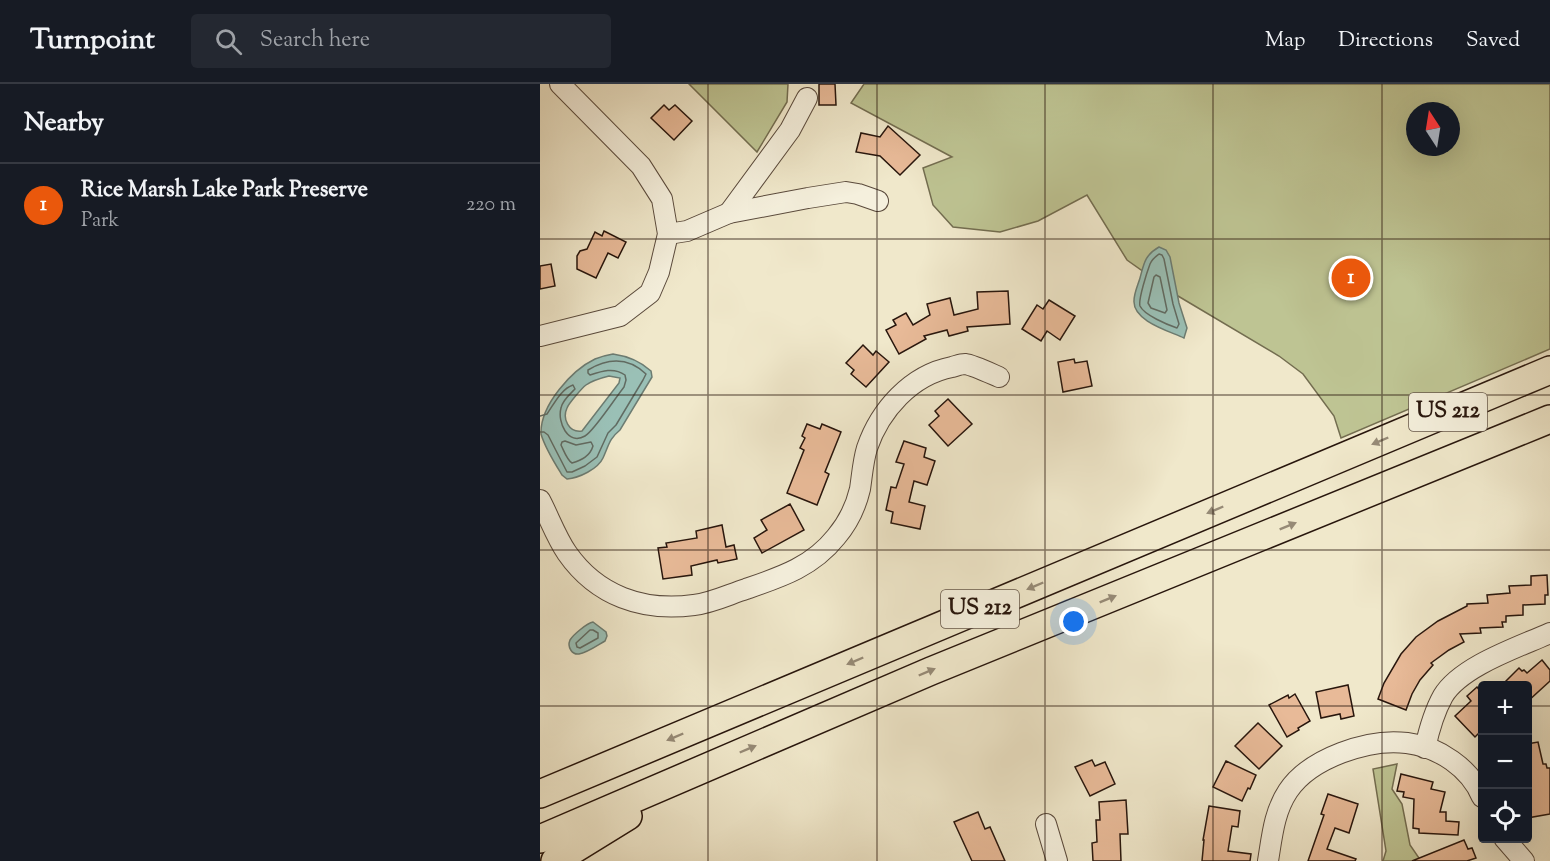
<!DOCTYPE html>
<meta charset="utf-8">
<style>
body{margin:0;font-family:"Sorts Mill Goudy",serif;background:#242831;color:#f1f3f6}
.controls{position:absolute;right:18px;bottom:18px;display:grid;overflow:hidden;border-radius:6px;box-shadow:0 6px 24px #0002}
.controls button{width:54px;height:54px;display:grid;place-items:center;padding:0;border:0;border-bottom:2px solid #363941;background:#171b24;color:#f1f3f6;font:30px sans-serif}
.compass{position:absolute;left:866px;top:18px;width:54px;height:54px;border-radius:50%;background:#171b24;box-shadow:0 6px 24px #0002;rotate:348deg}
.you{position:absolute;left:534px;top:538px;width:21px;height:21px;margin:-15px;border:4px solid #fff;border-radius:50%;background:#1a73e8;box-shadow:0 0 0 9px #1a73e833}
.badge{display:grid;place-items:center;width:39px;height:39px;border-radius:50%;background:#ea580c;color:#fff;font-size:20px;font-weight:700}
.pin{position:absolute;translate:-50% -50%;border:3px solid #fff;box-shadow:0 2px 6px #0006}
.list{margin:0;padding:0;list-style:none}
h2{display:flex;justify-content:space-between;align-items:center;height:78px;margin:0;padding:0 24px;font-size:26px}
h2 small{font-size:20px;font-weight:400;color:#9ea1a6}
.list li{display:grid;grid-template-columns:39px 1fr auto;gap:18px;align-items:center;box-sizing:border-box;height:84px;padding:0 24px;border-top:2px solid #363941}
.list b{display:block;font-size:22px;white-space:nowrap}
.list p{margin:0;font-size:20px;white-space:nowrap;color:#9ea1a6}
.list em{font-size:20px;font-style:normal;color:#9ea1a6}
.icon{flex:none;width:33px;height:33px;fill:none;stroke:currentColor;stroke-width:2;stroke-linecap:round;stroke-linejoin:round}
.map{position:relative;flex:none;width:1010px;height:777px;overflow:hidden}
header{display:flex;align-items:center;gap:36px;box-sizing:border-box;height:84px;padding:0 30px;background:#171b24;border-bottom:2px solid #363941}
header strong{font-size:28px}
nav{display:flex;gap:33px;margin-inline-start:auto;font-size:21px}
.search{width:420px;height:54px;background:#242831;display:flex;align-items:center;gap:15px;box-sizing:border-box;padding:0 21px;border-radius:6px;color:#9ea1a6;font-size:22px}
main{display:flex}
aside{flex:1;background:#171b24}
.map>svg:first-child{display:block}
.green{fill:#bec493;stroke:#736d50;stroke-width:1.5;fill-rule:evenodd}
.water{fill:#9ac0b6;stroke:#6c7c72;stroke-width:1.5;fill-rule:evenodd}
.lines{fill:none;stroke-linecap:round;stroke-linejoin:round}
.shore{stroke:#616b62;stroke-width:1.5}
.building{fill:#e8ba98;stroke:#28160d;stroke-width:1.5}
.minor-casing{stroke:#5a4a3c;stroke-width:22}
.highway-casing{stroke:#28160d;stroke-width:30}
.minor{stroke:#f5f0dd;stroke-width:20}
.highway{stroke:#f0e8cb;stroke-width:27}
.oneway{fill:#968a76}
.grid{fill:none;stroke:#28160d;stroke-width:1.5;stroke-opacity:0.55}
.labels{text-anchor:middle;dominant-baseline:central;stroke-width:6;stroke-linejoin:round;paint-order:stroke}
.shield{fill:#f5f0dd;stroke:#66574b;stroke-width:1.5}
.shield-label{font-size:22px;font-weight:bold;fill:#28160d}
</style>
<header>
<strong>Turnpoint</strong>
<div class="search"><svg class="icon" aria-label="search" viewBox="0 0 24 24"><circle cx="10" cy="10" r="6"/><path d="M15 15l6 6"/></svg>Search here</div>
<nav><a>Map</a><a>Directions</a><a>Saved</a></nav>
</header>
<main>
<aside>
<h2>Nearby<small></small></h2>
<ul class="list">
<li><span class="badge">1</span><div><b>Rice Marsh Lake Park Preserve</b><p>Park</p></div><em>220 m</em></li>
</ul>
</aside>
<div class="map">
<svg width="1010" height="777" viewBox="0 0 1010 777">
<rect width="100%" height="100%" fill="#f0e8cb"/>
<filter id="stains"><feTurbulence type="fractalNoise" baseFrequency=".00333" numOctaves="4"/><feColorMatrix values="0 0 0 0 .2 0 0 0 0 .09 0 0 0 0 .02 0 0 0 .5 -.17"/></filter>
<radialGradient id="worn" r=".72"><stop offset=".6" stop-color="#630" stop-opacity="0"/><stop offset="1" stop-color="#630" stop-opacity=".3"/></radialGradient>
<g class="green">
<path d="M149 0H248L247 18 217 68Z"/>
<path d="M324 0H1010V265L801 354 794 332 763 290 739 272 638 212 587 176 547 111 498 137 460 148 413 143 393 121 383 84 412 73 311 19ZM875 27H911V63H875Z"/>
<path d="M857 680 852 705 862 720 870 761 881 777H843L846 767 833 685Z"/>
</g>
<g class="water">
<path d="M619 163 626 166 630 173 639 219 647 244 644 254C629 247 593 237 594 217 594 209 598 201 600 194 604 179 605 171 619 163Z"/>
<path d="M73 270C87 272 100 277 111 287L112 293 80 346C69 355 69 361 63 374 58 385 39 394 27 395L22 391C14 378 5 364 1 350 0 321 32 286 55 275 60 273 67 271 73 270ZM69 292 80 294 79 299 42 347C29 349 22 335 27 324 29 319 42 304 46 301 53 296 61 294 69 292Z"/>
<path d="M53 538 66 548 67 552 65 557C58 561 47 569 39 570 32 571 27 563 30 556 33 551 47 539 53 538Z"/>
</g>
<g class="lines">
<g class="shore">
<path d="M619 170 622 171 624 175 633 220 639 240 637 244C628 241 604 231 600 222 598 216 607 188 610 180 612 175 615 173 619 170Z"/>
<path d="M616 191 620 193 627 226 625 229 611 224 608 219 614 193Z"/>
<path d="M0 332 7 330C14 320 21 305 33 301L35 305C30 310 22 317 21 324 17 338 28 362 45 352 54 347 76 313 84 303L86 296 85 291C74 283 62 287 50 291L48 289V286C68 274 88 273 106 290L103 296 76 341 68 349 57 373 45 382 32 388H27L8 351 4 348H0"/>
<path d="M22 358 25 357 36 361 51 358 53 362C50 372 42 376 32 379 27 376 24 367 21 361Z"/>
<path d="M50 546H53L58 549V554L40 564 37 563 36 559Z"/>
</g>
</g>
<g class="building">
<path d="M279 0H295L296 21H279Z"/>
<path d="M124 21 129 26 135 21 152 37 134 56 111 34Z"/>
<path d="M348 42 380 71 360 91 340 72 316 68 321 49 340 53Z"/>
<path d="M64 147 86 158 78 174 68 169 56 194 37 185V172L40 167 47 165 55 148 62 152Z"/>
<path d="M11 180 15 202 0 205V182Z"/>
<path d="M468 207 470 240 427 243 428 247 409 252 407 246 384 252 386 255 359 270 346 246 356 241 353 236 366 229 373 241 390 231 387 220 410 214 414 231 438 225 437 208Z"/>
<path d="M509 216 535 232 520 256 507 247 501 257 482 245 497 221 503 225Z"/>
<path d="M323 261 333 271 336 267 349 278 326 303 311 290 314 286 306 279Z"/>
<path d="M534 275 535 279 547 277 552 302 523 308 518 278Z"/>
<path d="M408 315 432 340 408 362 389 341 399 332 395 327Z"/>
<path d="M267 340 280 345 282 340 301 348 285 388 289 390 277 421 247 409 264 366 260 364 265 354 262 352Z"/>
<path d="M364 357 386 364 384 373 395 377 387 401 374 397 369 418 385 422 380 445 351 439 353 428 346 426 351 403 356 404 364 380 356 378Z"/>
<path d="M250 420 264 446 222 469 214 454 227 446 221 436Z"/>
<path d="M182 441 186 463 194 461 197 475 178 479 177 476 151 482 152 491 123 495 118 464 127 463 126 459 157 454 156 447Z"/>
<path d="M1007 491 1008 511H1005V520L983 521V531L966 532V538H962L963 543 940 544 941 549 920 550 924 558 909 566 891 579 893 581 880 596 872 610 866 626 838 615 844 599 861 570 876 553 898 537 927 522V520L948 519 947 511 970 509 969 502 991 501V492Z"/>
<path d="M1002 576 1010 586V597L987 618V602H961L979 584 982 587 984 586 987 589Z"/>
<path d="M808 601 814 632 801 635 800 630 781 634 776 608Z"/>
<path d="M937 603 941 608 942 606V646L935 653 915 632 931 617 927 612Z"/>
<path d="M755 610 770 637 758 644 759 646 747 653 729 621 748 611 749 614Z"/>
<path d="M718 639 742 662 719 685 695 662Z"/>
<path d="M998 658 1003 680H1006L1007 684H1010V730L987 734V660Z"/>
<path d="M552 676 555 682 565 678 575 700 550 712 535 683Z"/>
<path d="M686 677 716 691 710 705 708 704 702 717 673 703Z"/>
<path d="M861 690 893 698 891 705 905 708 900 728H906V737L919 738 918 751 879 749V745L873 744 874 715 863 713 864 708 857 707Z"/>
<path d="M788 710 818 720 809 749 795 744 787 765 816 775 815 777H768L784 731 781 730Z"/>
<path d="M586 716 588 750H580L581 777H553L552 759 557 758 556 736H560L559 718Z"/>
<path d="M669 722 700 727 698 743 692 742 688 767 711 770 710 777H662L664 756H663Z"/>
<path d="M438 728 445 745 450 743 465 777H432L414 738Z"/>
<path d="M924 756 928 765 932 764 936 774 927 777H872Z"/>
</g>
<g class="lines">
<g class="minor-casing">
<g id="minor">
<path d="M189 129 250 46 267 14"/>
<path d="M128 150 147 147 189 129 268 114 306 108 318 110 338 117"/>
<path d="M0 252 80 232 110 209 119 188 128 150 122 115 101 82 20 0"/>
<path d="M0 416C9 433 16 453 27 469 57 512 103 528 154 521 172 519 190 510 206 505 241 493 272 483 296 453 307 440 316 422 320 405 322 392 323 377 327 364 340 326 371 291 412 283 416 282 421 280 425 280 433 281 452 290 459 293"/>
<path d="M885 664C889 646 894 628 903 612 921 582 979 563 1010 549"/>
<path d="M506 740 517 777"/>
<path d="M964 754 984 777"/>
<path d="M728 777C732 753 734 728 748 707 770 674 829 654 867 659 899 663 930 684 942 713"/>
</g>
</g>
<g class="highway-casing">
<g id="highway">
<path d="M0 710 1010 286"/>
<path d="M0 755 391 587 1010 335"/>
<path d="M15 777 88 732"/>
</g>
</g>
<use href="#minor" class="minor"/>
<use href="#highway" class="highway"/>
</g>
<defs><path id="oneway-solid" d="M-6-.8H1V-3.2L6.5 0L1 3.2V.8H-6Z" transform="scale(1.5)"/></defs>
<g class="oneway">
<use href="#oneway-solid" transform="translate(840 357) rotate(157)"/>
<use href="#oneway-solid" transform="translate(675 426) rotate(157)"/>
<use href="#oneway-solid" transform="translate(748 442) rotate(-22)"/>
<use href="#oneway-solid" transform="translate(495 502) rotate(157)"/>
<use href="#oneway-solid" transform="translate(568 515) rotate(-22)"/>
<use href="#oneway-solid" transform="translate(315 577) rotate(157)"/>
<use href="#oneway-solid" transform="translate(387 588) rotate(-23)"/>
<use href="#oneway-solid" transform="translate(135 653) rotate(157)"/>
<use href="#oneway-solid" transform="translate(208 665) rotate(-23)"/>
</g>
<path class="grid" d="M168 0V777M337 0V777M505 0V777M673 0V777M842 0V777M0 155H1010M0 311H1010M0 466H1010M0 622H942M987 622H1010"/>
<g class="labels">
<g class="shield">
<rect x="869" y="309" width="78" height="38" rx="4.5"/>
<rect x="401" y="506" width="78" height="38" rx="4.5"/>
</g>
<g class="shield-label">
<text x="908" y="328">US 212</text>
<text x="440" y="525">US 212</text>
</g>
</g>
<rect width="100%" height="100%" filter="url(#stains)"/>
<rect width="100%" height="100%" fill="url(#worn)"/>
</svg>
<div class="controls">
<button>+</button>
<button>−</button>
<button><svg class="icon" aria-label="locate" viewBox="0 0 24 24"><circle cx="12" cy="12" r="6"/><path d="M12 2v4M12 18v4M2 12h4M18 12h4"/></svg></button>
</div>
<svg class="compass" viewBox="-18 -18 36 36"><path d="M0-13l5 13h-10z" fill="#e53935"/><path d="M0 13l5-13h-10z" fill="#9ea1a6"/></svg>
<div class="you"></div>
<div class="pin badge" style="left:811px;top:194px">1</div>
</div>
</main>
